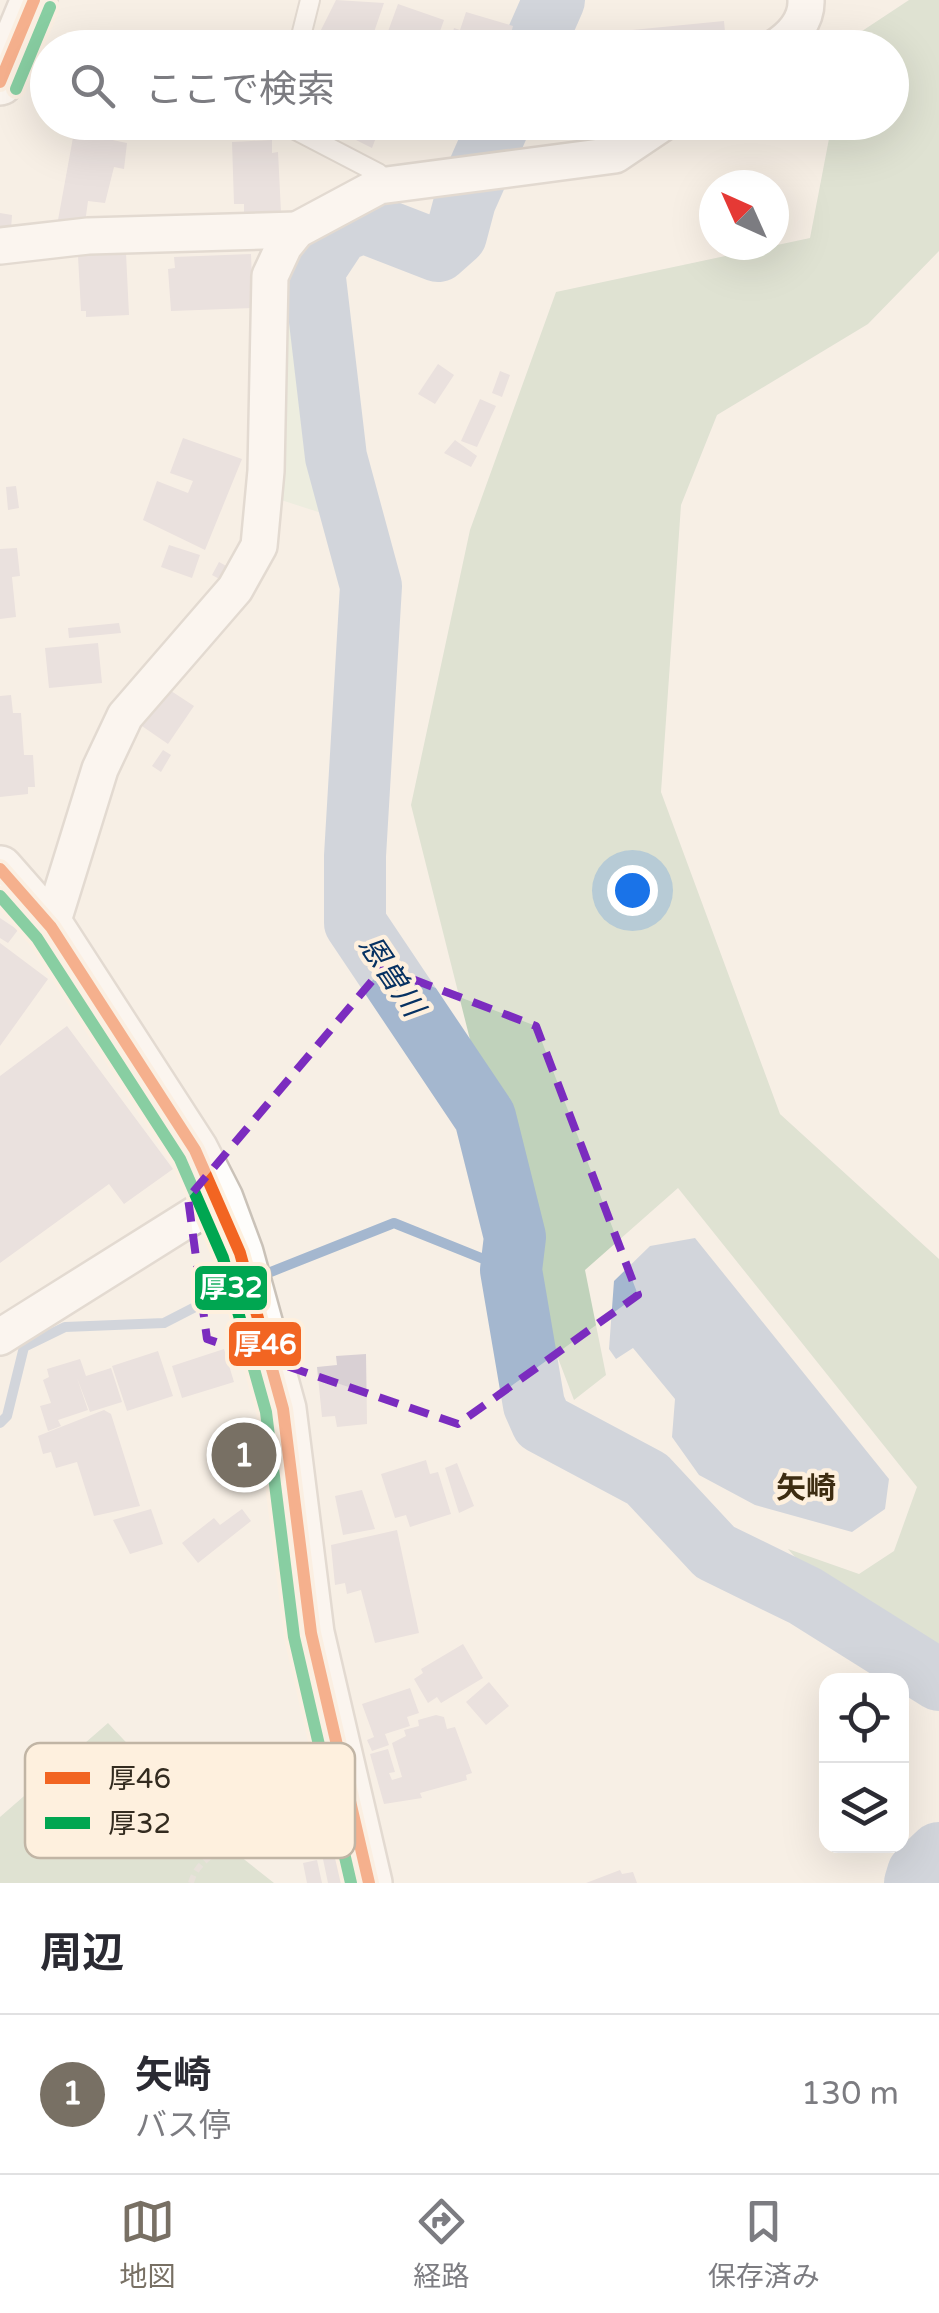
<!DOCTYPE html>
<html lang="ja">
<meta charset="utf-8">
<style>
body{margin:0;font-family:"Varela Round","Noto Sans JP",sans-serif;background:#f7f7f7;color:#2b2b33}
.controls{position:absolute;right:30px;bottom:30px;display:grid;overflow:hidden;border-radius:20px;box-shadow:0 10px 40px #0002}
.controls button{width:90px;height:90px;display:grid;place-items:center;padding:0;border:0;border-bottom:2px solid #e1e1e2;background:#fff;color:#2b2b33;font:50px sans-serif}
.compass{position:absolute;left:699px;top:170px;width:90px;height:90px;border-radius:50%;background:#fff;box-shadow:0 10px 40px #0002;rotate:315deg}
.you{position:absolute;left:632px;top:890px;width:35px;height:35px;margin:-25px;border:8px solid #fff;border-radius:50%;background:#1a73e8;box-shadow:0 0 0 15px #1a73e833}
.badge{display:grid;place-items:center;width:65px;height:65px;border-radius:50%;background:#787064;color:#fff;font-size:32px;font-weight:700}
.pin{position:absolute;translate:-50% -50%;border:5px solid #fff;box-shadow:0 2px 10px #0006}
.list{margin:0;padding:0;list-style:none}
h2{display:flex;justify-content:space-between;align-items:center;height:130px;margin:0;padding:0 40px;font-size:42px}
h2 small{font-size:32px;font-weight:400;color:#7c7c81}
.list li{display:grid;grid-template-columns:65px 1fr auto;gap:30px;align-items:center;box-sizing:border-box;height:160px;padding:0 40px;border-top:2px solid #e1e1e2}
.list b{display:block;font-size:38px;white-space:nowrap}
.list p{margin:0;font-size:32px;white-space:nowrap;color:#7c7c81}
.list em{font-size:32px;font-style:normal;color:#7c7c81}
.icon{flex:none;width:55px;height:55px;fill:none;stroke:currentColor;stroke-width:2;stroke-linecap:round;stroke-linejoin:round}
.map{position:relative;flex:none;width:939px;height:1883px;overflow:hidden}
.search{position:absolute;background:#fff;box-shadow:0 10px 40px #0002;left:30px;right:30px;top:30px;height:110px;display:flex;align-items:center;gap:25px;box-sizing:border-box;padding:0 35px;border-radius:55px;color:#7c7c81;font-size:38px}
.sheet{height:290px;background:#fff}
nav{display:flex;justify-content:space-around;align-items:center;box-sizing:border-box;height:140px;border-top:2px solid #e1e1e2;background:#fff;font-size:28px;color:#7c7c81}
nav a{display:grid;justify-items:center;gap:5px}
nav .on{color:#787064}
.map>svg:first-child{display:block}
.green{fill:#dfebd8}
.forest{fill:#c0d2bb}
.water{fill:#a4b7cf}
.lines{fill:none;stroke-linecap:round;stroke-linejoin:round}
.stream{stroke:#a4b7cf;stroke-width:10}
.river{stroke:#a4b7cf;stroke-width:62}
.building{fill:#d9d0d4}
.service-casing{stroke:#cac2b8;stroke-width:22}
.minor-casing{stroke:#cac2b8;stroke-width:40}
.tertiary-casing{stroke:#cac2b8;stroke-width:50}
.path{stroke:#d4d1cd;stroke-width:6;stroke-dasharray:8 5;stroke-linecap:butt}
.service{stroke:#fefdfb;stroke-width:18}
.minor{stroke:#fefdfb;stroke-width:35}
.tertiary{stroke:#fefdfb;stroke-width:45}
.bus-1-casing{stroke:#fef0de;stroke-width:20}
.bus-2-casing{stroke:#fef0de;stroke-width:20}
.bus-1{stroke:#f26522;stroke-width:12}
.bus-2{stroke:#00a651;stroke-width:12}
.marked{fill:none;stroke:#7b2cbf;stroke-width:8;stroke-dasharray:20 12;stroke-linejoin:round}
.labels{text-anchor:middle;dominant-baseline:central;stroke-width:9;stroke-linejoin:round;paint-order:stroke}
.water-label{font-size:30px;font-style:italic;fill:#073262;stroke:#fef0de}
.neighbourhood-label{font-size:30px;font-weight:bold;fill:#3d2c11;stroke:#fef0de}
.key{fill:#fef0de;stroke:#c1b5a5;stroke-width:2.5}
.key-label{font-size:28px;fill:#332b1f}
.line-badge{stroke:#fef0de;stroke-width:4}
.badge-label{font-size:28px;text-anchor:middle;font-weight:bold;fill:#fff}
</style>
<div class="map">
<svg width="939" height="1883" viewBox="0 0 939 1883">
<rect width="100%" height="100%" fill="#f7efe5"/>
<path class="green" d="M308 236 304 274 321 431 315 442 340 519 278 499 276 281Z"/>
<g class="forest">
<path d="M909 0H939V251L868 324 717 415 681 505 661 792 780 1114 939 1259V1690L911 1655 829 1596 788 1549 859 1574 894 1551 917 1487 678 1188 585 1270 606 1375 574 1400 535 1298 411 805 470 530 556 292 810 238 832 123 892 122V48L846 47 847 41Z"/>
<path d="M108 1723 211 1833 274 1883H0V1817Z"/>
</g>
<path class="water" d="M695 1238 889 1479 885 1509 852 1532 755 1505 699 1475 672 1437 675 1399 633 1348 616 1359 609 1349 614 1281 650 1246Z"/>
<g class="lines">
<g class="stream">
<path d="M258 1277 394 1223 511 1270"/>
<path d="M0 1423 7 1416 24 1347 65 1327 164 1323 238 1285"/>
</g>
<g class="river">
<path d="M533 48 554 0"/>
<path d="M500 122 465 201 456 235 438 251 363 222 339 232 314 270 336 457 371 586 355 856V923L485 1117 515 1237 511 1270 534 1405 542 1423 647 1479 715 1552 805 1596 939 1680"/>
<path d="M915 1883 918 1873 939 1853"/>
</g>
</g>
<g class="building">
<path d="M336 0 384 3 373 35 382 37 375 48H321L325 36 319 34Z"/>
<path d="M398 4 444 20 434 48H416L386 37Z"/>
<path d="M466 12 513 26 507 48H449L454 28 460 30Z"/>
<path d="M724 21 726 43 634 48 632 30Z"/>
<path d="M320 122H382L372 148Z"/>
<path d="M462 122H481L475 138 458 132Z"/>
<path d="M74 132 127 143 124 169 114 167 105 203 88 201 85 223 58 220Z"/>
<path d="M272 140V153L278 152 281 212 244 214V204H234L232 142Z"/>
<path d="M0 213 12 215 11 230 0 229Z"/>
<path d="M126 253 129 315 86 317V311H81L78 256Z"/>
<path d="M251 254 253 308 171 311 168 269 175 268 174 257Z"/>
<path d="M438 364 454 375 435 404 418 394Z"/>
<path d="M500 371 510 375 502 397 492 393Z"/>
<path d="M480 399 496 406 477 447 461 441Z"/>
<path d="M183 438 242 459 205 550 143 520 157 481 188 493 193 481 170 473Z"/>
<path d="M455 440 477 456 471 467 444 453Z"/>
<path d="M16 486 19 508 8 510 6 487Z"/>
<path d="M169 545 200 555 192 578 161 567Z"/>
<path d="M17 548 20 576 12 577 16 617 0 619V549Z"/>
<path d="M219 562 230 568 223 581 212 575Z"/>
<path d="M119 623 121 633 69 638 68 628Z"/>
<path d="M98 643 102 683 49 688 45 648Z"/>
<path d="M165 687 194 706 168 744 139 724Z"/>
<path d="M11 695 13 713H21L24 755H33L35 787H28V794L0 797V696Z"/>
<path d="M163 750 171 755 161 772 152 766Z"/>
<path d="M0 918 18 930 8 943 0 938Z"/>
<path d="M0 943 48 979 0 1046Z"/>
<path d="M67 1026 173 1169 124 1204 109 1184 0 1263V1076Z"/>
<path d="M224 1349 234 1382 182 1398 172 1366Z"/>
<path d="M158 1351 173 1396 127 1411 112 1366Z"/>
<path d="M366 1354 367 1424 337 1427 335 1416 322 1417 317 1367 337 1365 336 1356Z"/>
<path d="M80 1359 86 1376 111 1368 122 1402 90 1412 77 1378 88 1410 58 1420 61 1426 48 1431 40 1406 51 1403 43 1380 49 1377 47 1369Z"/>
<path d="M104 1410 111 1414 140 1506 94 1516 77 1462 56 1468 51 1452 43 1454 38 1436Z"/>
<path d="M426 1460 430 1474 438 1472 451 1514 410 1527 406 1515 395 1518 381 1474Z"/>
<path d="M457 1463 474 1506 459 1513 445 1468Z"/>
<path d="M362 1490 375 1529 343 1535 335 1496Z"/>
<path d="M151 1509 163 1544 130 1554 113 1520Z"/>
<path d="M242 1509 251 1521 198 1563 182 1543 214 1518 220 1525Z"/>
<path d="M397 1530 419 1633 375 1643 361 1590 347 1594 345 1583 335 1585 331 1545Z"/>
<path d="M463 1644 483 1678 441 1703 437 1697 428 1703 414 1679 423 1673 421 1669Z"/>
<path d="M489 1682 509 1706 486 1725 466 1702Z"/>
<path d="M410 1688 419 1713 407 1717 410 1726 385 1734 389 1745 372 1751 367 1740 374 1737 362 1704Z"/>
<path d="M436 1715 444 1717 447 1729 455 1727 472 1773 466 1775 467 1780 420 1793 422 1798 384 1804 370 1754 388 1749 395 1772 389 1773 392 1780 402 1777 392 1743 406 1736 404 1730 419 1726 418 1720Z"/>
<path d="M337 1856 343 1883H328L323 1859Z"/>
<path d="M317 1860 322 1883H307L303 1863Z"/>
<path d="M620 1870 622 1874 633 1872 637 1883H586Z"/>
</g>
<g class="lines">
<g class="service-casing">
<g id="service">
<path d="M298 48 310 0"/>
<path d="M280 122 378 173 389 183"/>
</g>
</g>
<g class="minor-casing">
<g id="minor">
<path d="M775 48C792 37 807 21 806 0"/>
<path d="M0 246 88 236 297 230"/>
<path d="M51 927 100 769 125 716 235 589 259 546 266 471 270 276 284 246 297 230 379 186 615 155 664 122"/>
<path d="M0 1337 220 1199"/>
</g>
</g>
<g class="tertiary-casing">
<g id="tertiary">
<path d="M0 82 34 0"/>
<path d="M0 869 51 927 195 1150 220 1199 240 1253 283 1409 311 1633 369 1883"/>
</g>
</g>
<path class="path" d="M191 1883C197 1856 240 1836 267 1832 285 1829 304 1844 322 1837"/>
<use href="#service" class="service"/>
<use href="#minor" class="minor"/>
<use href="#tertiary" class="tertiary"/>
<g class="bus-1-casing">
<g id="bus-1">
<path d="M0 82 34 0"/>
<path d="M0 869 51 927 195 1150 240 1253 283 1409 311 1633 369 1883"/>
</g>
</g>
<g class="bus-2-casing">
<g id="bus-2">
<path d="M16 89 50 7"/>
<path d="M0 896 37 938 180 1159 223 1258 266 1412 294 1637 351 1883"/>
</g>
</g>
<use href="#bus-1" class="bus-1"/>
<use href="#bus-2" class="bus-2"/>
</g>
<path d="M0 0H939V1883H0ZM383 968 536 1026 638 1295 458 1424 207 1339 188 1198Z" fill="#f7efe5" fill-opacity=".55" fill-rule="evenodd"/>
<path class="marked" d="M383 968 536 1026 638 1295 458 1424 207 1339 188 1198Z"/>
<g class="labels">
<g class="water-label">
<text transform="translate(391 976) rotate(56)">恩曽川</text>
</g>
<g class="neighbourhood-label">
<text x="806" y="1488">矢崎</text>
</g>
</g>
<rect x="25" y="1743" width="330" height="115" rx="15" class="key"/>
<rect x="45" y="1772" width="45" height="12" fill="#f26522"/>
<rect x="45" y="1817" width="45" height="12" fill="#00a651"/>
<g class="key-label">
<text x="108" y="1788">厚46</text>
<text x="108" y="1833">厚32</text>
</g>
<g class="line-badge">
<rect x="193" y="1264" width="76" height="48" rx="10" fill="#00a651"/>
<rect x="227" y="1320" width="76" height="48" rx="10" fill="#f26522"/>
</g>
<g class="badge-label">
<text x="231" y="1297">厚32</text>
<text x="265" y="1354">厚46</text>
</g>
</svg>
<div class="controls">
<button><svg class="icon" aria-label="locate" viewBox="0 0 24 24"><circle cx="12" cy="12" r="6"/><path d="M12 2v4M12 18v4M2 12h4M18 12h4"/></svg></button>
<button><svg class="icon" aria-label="layers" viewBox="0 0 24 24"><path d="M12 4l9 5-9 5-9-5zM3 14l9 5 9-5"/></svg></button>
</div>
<svg class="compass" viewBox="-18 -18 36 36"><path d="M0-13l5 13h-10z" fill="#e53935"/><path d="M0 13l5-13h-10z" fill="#7c7c81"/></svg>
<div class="you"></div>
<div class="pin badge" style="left:244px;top:1455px">1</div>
<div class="search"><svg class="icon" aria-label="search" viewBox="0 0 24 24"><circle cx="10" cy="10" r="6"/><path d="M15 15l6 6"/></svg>ここで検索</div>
</div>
<section class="sheet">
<h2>周辺<small></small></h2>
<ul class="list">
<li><span class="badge">1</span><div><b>矢崎</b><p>バス停</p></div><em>130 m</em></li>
</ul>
</section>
<nav>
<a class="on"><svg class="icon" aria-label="map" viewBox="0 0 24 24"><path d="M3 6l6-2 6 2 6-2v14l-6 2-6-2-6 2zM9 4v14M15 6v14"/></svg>地図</a>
<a><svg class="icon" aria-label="directions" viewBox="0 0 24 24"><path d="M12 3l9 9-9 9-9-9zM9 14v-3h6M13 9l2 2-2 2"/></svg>経路</a>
<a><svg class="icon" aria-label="saved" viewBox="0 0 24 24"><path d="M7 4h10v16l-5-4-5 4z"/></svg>保存済み</a>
</nav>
